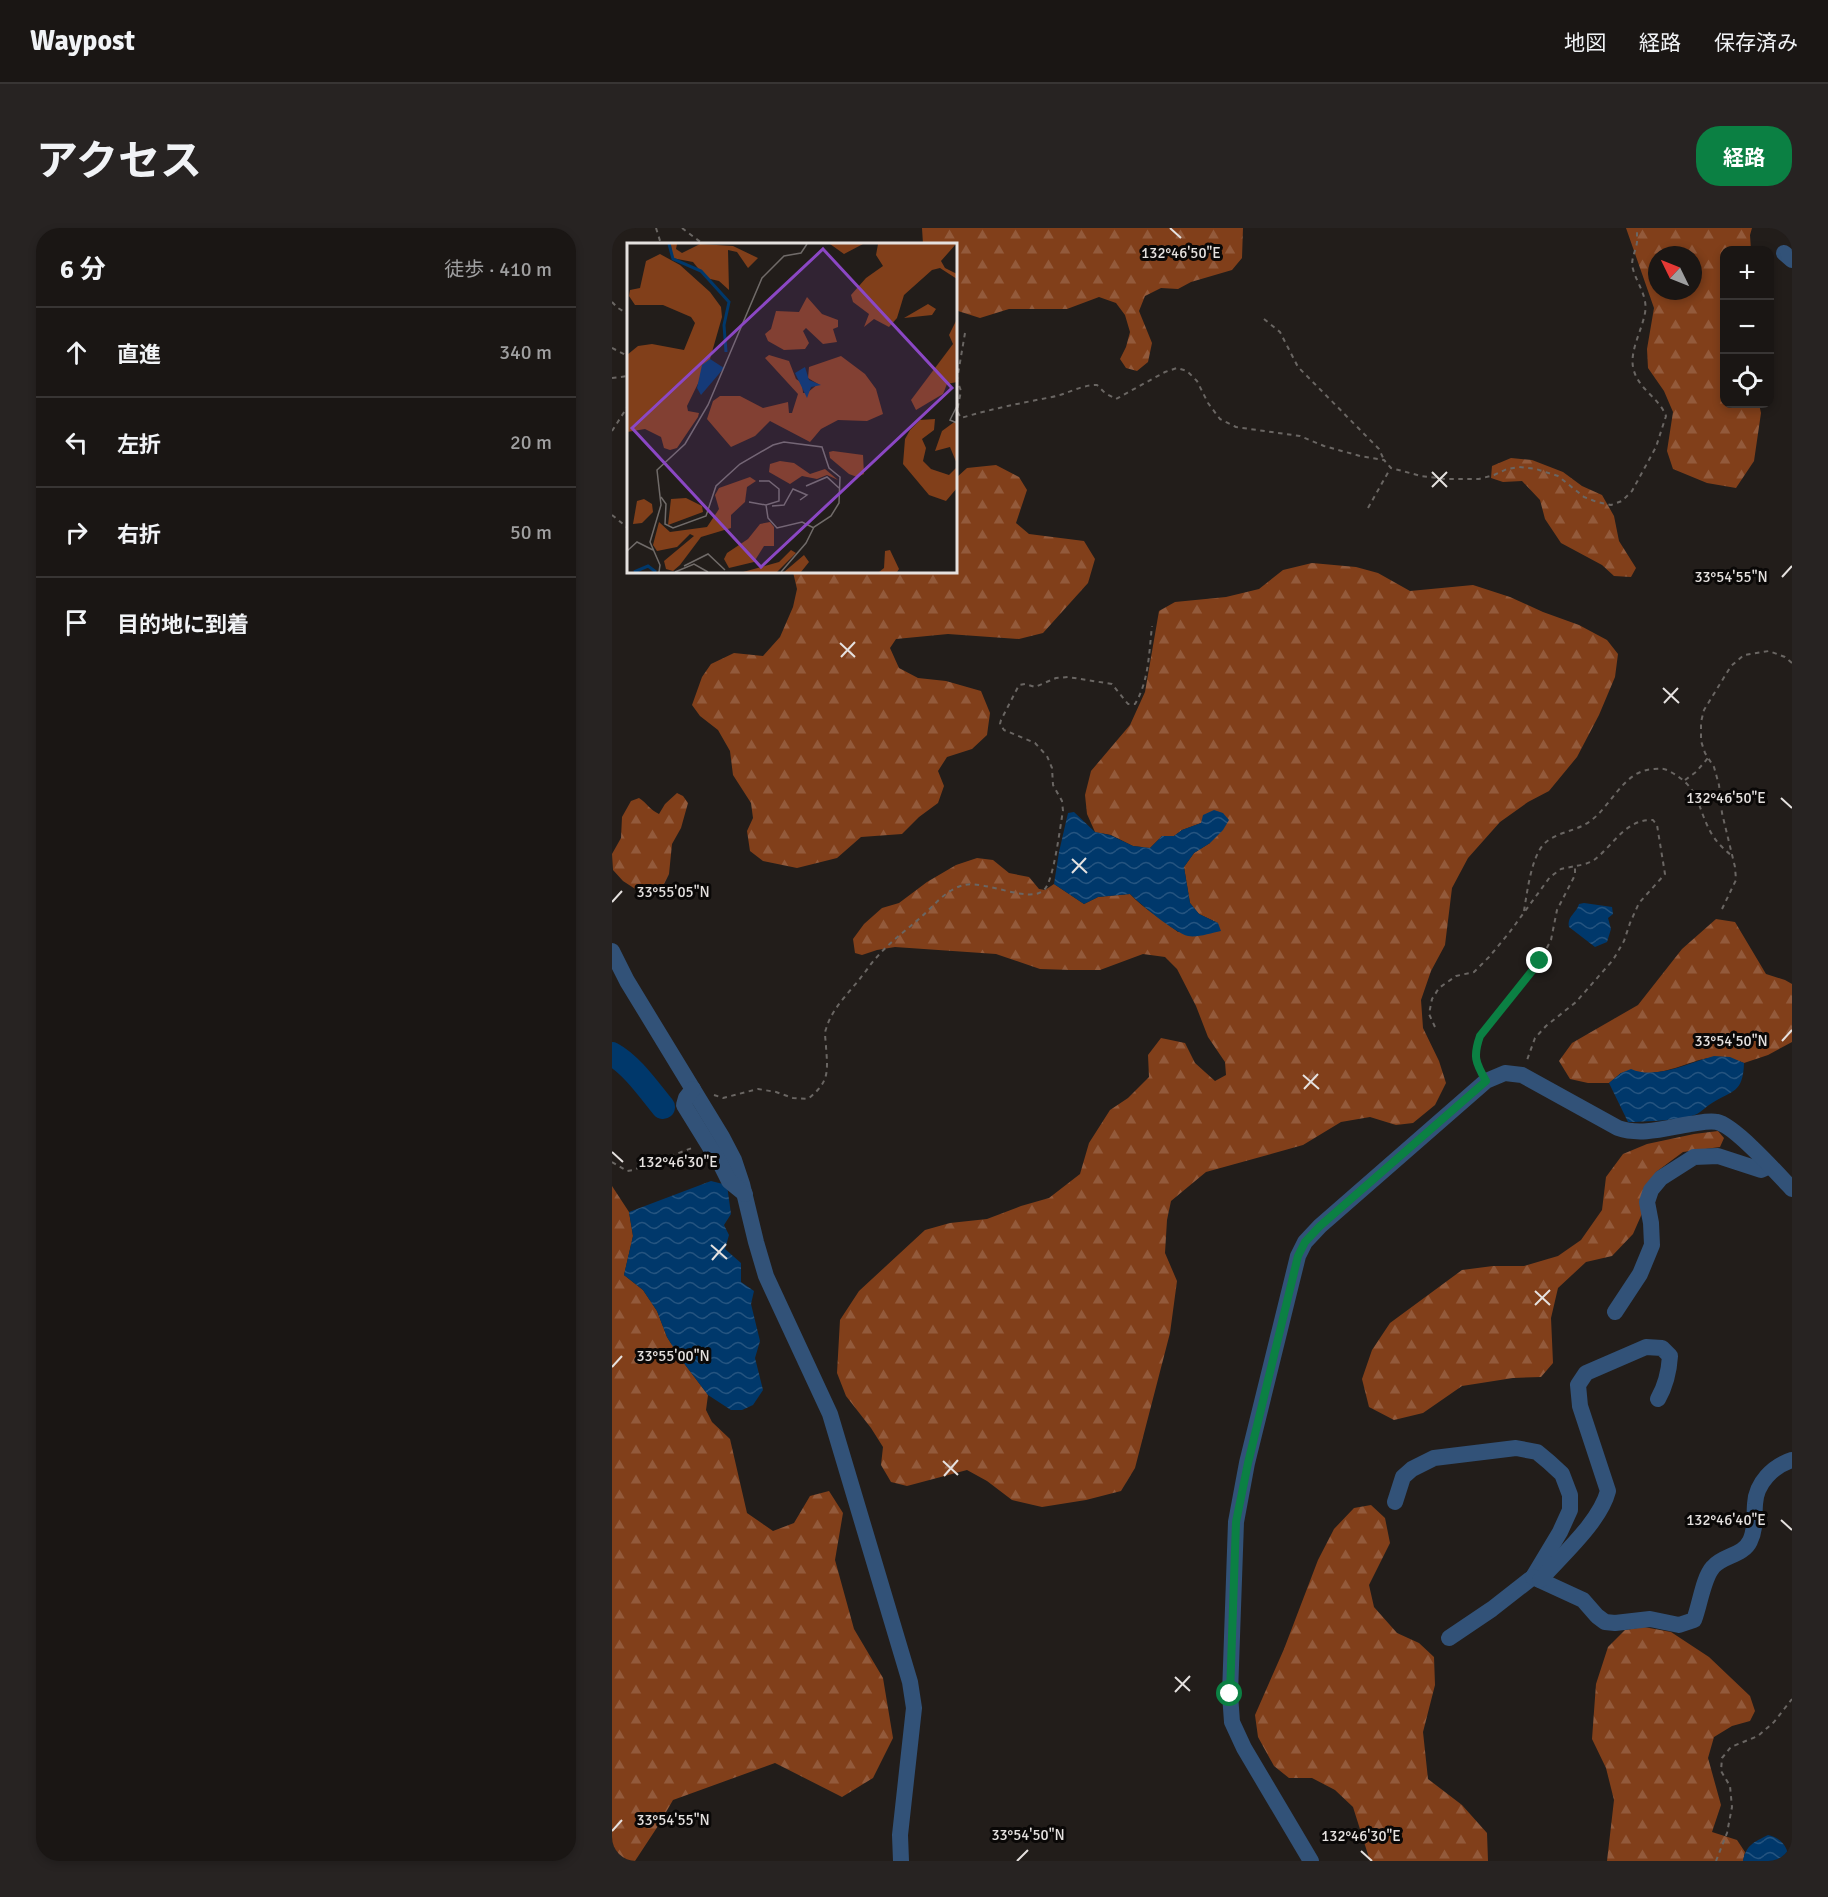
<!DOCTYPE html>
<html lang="ja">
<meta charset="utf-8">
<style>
body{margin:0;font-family:Signika,"Noto Sans JP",sans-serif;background:#272322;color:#f1f3f6}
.controls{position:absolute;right:18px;top:18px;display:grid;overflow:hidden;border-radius:12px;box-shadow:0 3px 9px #0003}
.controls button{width:54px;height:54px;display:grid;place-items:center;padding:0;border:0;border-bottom:2px solid #383534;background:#1a1614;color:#f1f3f6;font:30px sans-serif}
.compass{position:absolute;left:1036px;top:18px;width:54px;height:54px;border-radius:50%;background:#1a1614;box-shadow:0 3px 9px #0003;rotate:313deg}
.stop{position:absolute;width:18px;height:18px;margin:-14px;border:4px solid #0b8043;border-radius:50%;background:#fff}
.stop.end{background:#0b8043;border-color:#fff;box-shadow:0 2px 6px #0008}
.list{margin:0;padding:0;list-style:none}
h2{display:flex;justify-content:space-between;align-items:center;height:78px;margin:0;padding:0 24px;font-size:26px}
h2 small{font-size:20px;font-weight:400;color:#9f9fa0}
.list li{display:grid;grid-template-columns:39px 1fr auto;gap:18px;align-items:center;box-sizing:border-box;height:90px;padding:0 24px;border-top:2px solid #383534}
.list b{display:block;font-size:22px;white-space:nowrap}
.list em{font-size:20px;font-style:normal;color:#9f9fa0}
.icon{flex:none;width:33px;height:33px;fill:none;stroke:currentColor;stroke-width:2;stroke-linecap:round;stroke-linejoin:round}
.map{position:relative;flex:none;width:1180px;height:1633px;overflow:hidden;border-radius:24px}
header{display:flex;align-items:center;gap:36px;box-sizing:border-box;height:84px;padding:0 30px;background:#1a1614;border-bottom:2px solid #383534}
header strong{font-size:28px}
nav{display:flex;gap:33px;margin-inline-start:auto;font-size:21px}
.intro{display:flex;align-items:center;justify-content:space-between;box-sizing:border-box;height:144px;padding:0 36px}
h1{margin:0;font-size:42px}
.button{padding:15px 27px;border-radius:24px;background:#0b8043;color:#fff;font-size:21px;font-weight:700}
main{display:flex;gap:36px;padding:0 36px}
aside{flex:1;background:#1a1614;border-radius:24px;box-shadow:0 3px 9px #0003}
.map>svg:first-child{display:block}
.forest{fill:url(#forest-firs);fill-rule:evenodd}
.water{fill:url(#water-waves)}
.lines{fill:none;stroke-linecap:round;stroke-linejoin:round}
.river{stroke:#00386b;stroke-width:24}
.path{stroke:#6a6663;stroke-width:2;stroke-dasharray:4.5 4.5;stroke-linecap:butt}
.street{stroke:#325278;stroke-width:16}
.route{stroke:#0b8043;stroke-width:8}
.ticks{fill:none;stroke:#e5e1df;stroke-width:2}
.inset-river{fill:none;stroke:#00386b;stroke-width:3}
.inset-road{fill:none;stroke:#706b69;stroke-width:1.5}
.view{fill:#8b47c4;fill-opacity:0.15;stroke:#8b47c4;stroke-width:3}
.inset-edge{fill:none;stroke:#e5e1df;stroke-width:3}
.ticks-label{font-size:15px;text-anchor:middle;fill:#e5e1df;stroke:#0a0807;stroke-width:6;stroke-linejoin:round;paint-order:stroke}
</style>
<header>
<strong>Waypost</strong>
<nav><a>地図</a><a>経路</a><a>保存済み</a></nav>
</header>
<div class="intro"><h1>アクセス</h1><a class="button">経路</a></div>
<main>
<aside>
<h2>6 分<small>徒歩 · 410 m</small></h2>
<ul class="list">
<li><svg class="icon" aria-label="ahead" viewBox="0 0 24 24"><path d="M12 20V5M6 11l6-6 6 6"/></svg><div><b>直進</b></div><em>340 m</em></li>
<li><svg class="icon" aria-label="left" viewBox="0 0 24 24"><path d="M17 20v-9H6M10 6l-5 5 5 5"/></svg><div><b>左折</b></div><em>20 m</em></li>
<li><svg class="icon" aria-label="right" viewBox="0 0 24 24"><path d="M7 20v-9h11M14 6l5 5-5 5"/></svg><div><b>右折</b></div><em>50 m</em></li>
<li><svg class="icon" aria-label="arrive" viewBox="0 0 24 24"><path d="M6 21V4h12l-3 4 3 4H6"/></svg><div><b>目的地に到着</b></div></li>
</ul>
</aside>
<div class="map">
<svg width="1180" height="1633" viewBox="0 0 1180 1633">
<defs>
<pattern id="forest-firs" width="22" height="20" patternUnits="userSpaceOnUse" patternTransform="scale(1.5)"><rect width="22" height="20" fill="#813f1a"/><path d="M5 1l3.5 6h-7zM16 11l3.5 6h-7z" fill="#935a3b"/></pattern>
<pattern id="water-waves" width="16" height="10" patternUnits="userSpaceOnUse" patternTransform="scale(1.5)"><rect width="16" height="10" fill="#00386b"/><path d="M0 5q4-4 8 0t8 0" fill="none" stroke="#255480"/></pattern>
</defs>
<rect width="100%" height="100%" fill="#221d1a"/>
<g class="forest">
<path d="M310 0H631L630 30 620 42 579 54 566 61 549 60 533 68 527 83 540 115 536 134 525 143 514 140 508 131 514 119 518 104 513 87 504 75 487 69 455 81H397L368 90 346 83 344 81V16H311Z"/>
<path d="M1014 0H1140L1138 7 1139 22H1112V176H1147L1149 185 1142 233 1124 260 1095 255 1061 241 1055 223 1061 184 1052 163 1036 140 1035 121 1042 80ZM1045 27H1081V63H1045Z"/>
<path d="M899 230 920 232 951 244 970 258 990 267 1002 288 1007 313 1024 340 1019 349 1002 348 990 337 949 315 933 291 928 272 910 253 891 254 879 250 880 238Z"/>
<path d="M384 237 407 249 415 262 404 295 417 306 472 313 483 331 476 355 431 405 407 411 336 406 284 411 278 420 287 440 306 450 334 453 369 463 378 485 375 507 360 521 335 529 326 543 332 558 326 575 307 589 290 606 249 609 225 630 185 640 151 633 138 623 135 603 141 590 139 575 121 547 118 523 106 502 88 488 80 477 90 449 99 436 122 425 151 428 168 409 181 379 185 361 181 344H344V250L355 240Z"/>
<path d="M700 335 744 339 766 345 798 363 861 357 898 369 931 384 967 397 995 412 1006 426 1003 449 987 487 965 529 937 563 916 574 888 594 856 630 840 660 833 717 819 743 809 772 811 800 827 833 834 855 823 877 801 895 784 897 758 889 729 894 691 917 594 944 559 973 555 992 553 1025 565 1053 558 1105 523 1240 509 1263 474 1272 430 1279 400 1272 375 1253 355 1242 295 1258 279 1254 269 1237 271 1219 259 1200 234 1168 225 1145 228 1092 247 1063 313 1002 338 995 375 991 409 978 437 970 468 946 477 915 498 882 516 870 537 849 536 827 549 810 573 815 583 835 603 853 614 847 613 834 596 809 584 778 565 741 553 729 531 726 488 742H458L428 741 384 726 283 719 265 722 250 727 243 725 241 711 252 696 270 680 287 675 315 654 344 637 365 630 381 632 397 645 417 649 427 661 433 662 442 656 472 676 486 669 518 666C532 681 550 691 566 704L606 695 587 686 578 675 572 639 582 625 598 615 589 595 570 602 562 608H550L538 620 521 618 499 607 483 604 475 586 473 567 479 543 518 497 533 464 547 383 563 374 614 369 647 361 671 342Z"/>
<path d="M65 565 71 568 76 575 69 600 60 616 57 646 49 662 31 666 11 653 1 642 0 626 9 610 10 589 19 573 27 570C35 575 38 582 47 586L53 576Z"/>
<path d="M1104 691 1123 694 1154 746 1173 752 1180 756V814L1156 827 1132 835C1096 820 1081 838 1046 844 1034 846 1021 845 1009 845L997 855H976L958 851 947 833 960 815 1026 777 1070 721Z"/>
<path d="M1106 903 1112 910 1108 919 1071 924 1044 944 1031 964 1032 981 1021 1006 1000 1028 974 1034 946 1060 939 1090 941 1135 929 1149 901 1150 850 1158 811 1185 782 1192 757 1179 750 1151 760 1122 778 1095 850 1042 881 1038H912L946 1028 969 1012 990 982 994 949 1011 926 1035 916 1082 906Z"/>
<path d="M0 958 17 984 21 1008 12 1047 31 1062 45 1083 55 1109 68 1130 96 1167 94 1182 100 1194 118 1211 135 1285 161 1303 182 1295 198 1268 217 1263 231 1285 223 1332 242 1401 271 1450 281 1510 261 1550 230 1569 163 1535 61 1572 46 1598 23 1633H0Z"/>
<path d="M759 1277 773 1290 778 1315 757 1357 762 1379 785 1405 807 1415 822 1429 823 1457 811 1504 816 1551 850 1577 875 1605 876 1633H758L741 1579 723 1562 700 1550H677L662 1538 646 1509 643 1487 672 1421 706 1332 722 1301 742 1280Z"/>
<path d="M1032 1399 1059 1404 1097 1429 1138 1468 1143 1483 1138 1493 1120 1498 1102 1509 1096 1530 1109 1577 1100 1604 1125 1612 1133 1624 1131 1633H995L1002 1572 994 1540 980 1511 984 1456 996 1419 1013 1402Z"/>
</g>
<g class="water">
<path d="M602 582 611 585 617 592 611 602 598 615 582 625 572 639 578 675 587 686 606 695 609 703C599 705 585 710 576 708 563 705 528 676 518 666L486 669 472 676 442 656 447 624 456 585 462 584 483 604 498 607 521 618 538 620 550 608H562L570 602 589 595 591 587Z"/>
<path d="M972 675 1000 679 1001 686 996 690 999 701 995 714 983 719 957 699C955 688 964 686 967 676Z"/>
<path d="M1102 828 1118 829 1132 835C1131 865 1121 862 1100 875 1095 878 1090 883 1085 886 1074 892 1030 894 1016 894L997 855 1009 845 1019 841C1044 852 1077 835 1102 828Z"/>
<path d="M99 953 115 957 119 986 112 997 117 1007 113 1021 129 1035V1054L142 1063 139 1076 148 1113 143 1130 151 1162 141 1177 130 1182H119L96 1167 68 1130 55 1109 45 1083 31 1062 12 1047 21 1008 17 984Z"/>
<path d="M1156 1607C1170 1610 1176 1619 1177 1633H1131C1134 1617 1142 1614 1156 1607Z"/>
</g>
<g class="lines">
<path class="river" d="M0 826C19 836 37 862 51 879"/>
<g class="path">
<path d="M44 0 49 16"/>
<path d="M70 0 91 16"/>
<path d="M0 74 6 80 16 86"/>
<path d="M652 91 668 104 686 139 767 221 772 232"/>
<path d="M353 105 345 152 349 163 345 183 349 190C379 181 409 175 440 169 456 166 468 157 485 157L493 165 504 171 553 144 565 140 575 143 585 153 596 175 608 191 624 199 688 208 712 218 748 228 772 232 779 240 809 248 833 251H867L882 247 895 241 907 239 924 241 946 248 972 269 985 274 999 277 1010 273 1020 263 1044 219 1054 188C1047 169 1025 161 1021 139 1018 122 1030 102 1033 85 1036 68 1025 56 1021 41 1018 32 1024 23 1025 14 1025 9 1025 5 1025 0"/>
<path d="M0 120 16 128"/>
<path d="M0 150 16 148"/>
<path d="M0 203 16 178"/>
<path d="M756 280 778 241"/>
<path d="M0 287 16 300"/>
<path d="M1073 552 1084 544 1096 530"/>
<path d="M1110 681 1124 652 1123 639 1110 585 1107 557 1102 539 1093 525 1089 513V494L1092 482 1119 438 1132 427 1157 423 1173 429 1180 435"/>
<path d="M912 683C915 665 919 631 931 617 942 605 959 604 972 597 999 583 1009 542 1042 541 1047 541 1050 540 1055 542 1091 560 1083 579 1101 608 1106 616 1113 622 1120 628"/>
<path d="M823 799 817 786 820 771 827 760 844 748 862 744 877 729 897 705 938 649 949 641 963 638"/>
<path d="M867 840 863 823 868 808 928 733 939 712 945 682 963 647V638C969 637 976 636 982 632 1002 617 1013 591 1041 592L1045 597 1053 646 1027 675 1018 695 1012 713 1001 732 964 774 934 798 923 810 915 832"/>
<path d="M102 867 111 870 146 861 164 864 181 870 196 871C217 854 216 845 214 819 214 813 212 806 214 801 220 780 237 765 250 748 255 742 259 735 264 730 277 715 293 703 308 690 321 679 334 661 352 657 373 652 418 676 432 662 442 653 448 598 451 583L450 573 441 557 440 540 435 528 423 515 392 502 388 496 389 492 407 457 413 456 423 459 444 450 456 449 500 456 516 476H523C537 453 537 424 540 398"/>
<path d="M0 934 15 943 21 942 80 920"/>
<path d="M1104 1633 1115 1605 1120 1579 1118 1558 1109 1543 1110 1530 1119 1519 1146 1508 1162 1494 1180 1471"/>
</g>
<g class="street">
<path d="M1172 25 1180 32"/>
<path d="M0 723 15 753 110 909 122 932 130 956 144 1014 154 1048 218 1186 298 1454 302 1480 288 1607 289 1633"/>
<path d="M81 861 74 870 72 877 109 937 117 953 133 966"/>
<path d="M1003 1084 1028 1046 1040 1017 1039 995 1035 974 1039 962 1049 950 1082 929 1106 928 1149 942 1158 938"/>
<path d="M783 1274 791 1249 800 1241 822 1230 904 1220 925 1224 937 1234 950 1246 958 1267V1282L948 1304 921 1349 880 1381 837 1410"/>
<path d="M921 1349 971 1372 985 1388 993 1394 1003 1395 1038 1391 1067 1397 1082 1392C1088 1377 1091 1350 1101 1339 1111 1327 1131 1328 1138 1313 1144 1301 1142 1288 1143 1276 1144 1255 1161 1238 1180 1232"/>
<path d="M928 1352C949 1328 988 1294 996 1263L968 1178 966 1157 974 1145 1034 1119 1050 1120 1058 1128C1057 1144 1054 1157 1046 1171"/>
<path d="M699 1633 632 1520 620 1494 618 1466 624 1294 635 1235 686 1028 693 1014 708 998 874 853 893 845 910 847 1006 900C1029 908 1054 900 1078 896 1087 895 1097 892 1105 894 1122 897 1167 947 1180 961"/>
</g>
</g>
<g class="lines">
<path class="route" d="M618 1466 624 1294 636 1235 686 1028 693 1014 708 998 874 853C863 834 861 828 868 808L928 733"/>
</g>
<path class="ticks" d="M558 0 569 10M820 244 835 259M820 259 835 244M1170 349 1180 338M228 415 243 429M229 429 243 414M1051 460 1067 475M1052 475 1066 460M1169 570 1180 580M460 631 475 645M460 645 474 630M0 674 10 663M1170 813 1180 802M691 847 707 861M692 861 706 846M0 924 11 934M99 1017 115 1031M100 1032 114 1016M923 1063 938 1077M923 1077 938 1062M0 1139 10 1128M331 1233 346 1247M332 1248 346 1232M1169 1292 1180 1302M563 1449 578 1463M563 1464 578 1448M0 1603 10 1592M749 1623 760 1633M405 1633 416 1622"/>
<g transform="translate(15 15)">
<rect width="330" height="330" fill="#221d1a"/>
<path d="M44 1H50L49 6 55 10 73 1 106 3 131 15 121 25 110 9 101 7 102 47 92 38 79 35 66 19 45 15ZM203 1H236L217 11ZM251 1H329L314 18 318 25 330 31V36L313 25 305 27 277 52 270 75 262 84 247 76 237 84 242 71 226 59 224 52 239 35 256 23 249 12ZM33 11 53 22 83 49 94 64 95 74 83 116 60 163 61 168 72 170 71 174 50 205 43 207 37 205 34 194 18 186 0 189V112L11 103 25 101 57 107 68 80 64 74 36 62H8L2 53 3 47 13 45 19 18ZM180 54 195 71 211 77V84L206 86 210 99 196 101 179 85 176 88 182 100 178 106 157 107 141 98 138 91 144 86 149 68 172 69ZM301 61 309 66 305 72 277 75ZM330 76V139L320 141 316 151 289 167 284 157 326 101 322 92ZM142 112 162 118 169 136 175 140 176 150H180L191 141 181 135 182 124 214 113 238 131 249 146 256 171 240 178 211 177 194 186 183 199 143 178 128 193 104 204 80 176 86 158 93 153H113L136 165 161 159 162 170H165L171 151 138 115ZM308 176 307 187 295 196 299 205 296 218 304 226 322 232 330 224V245L319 258 302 252 276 221 278 196 283 187 293 177ZM330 177V221L323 204 308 208 315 188ZM206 208 236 212 237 231 230 234 222 231 203 215 202 209ZM153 218 167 220 183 231 198 226 211 237 200 232 190 236 175 233 163 241 142 229 143 221ZM123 234 129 238 120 244 118 259 104 272V285L74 294 53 322 46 328 39 326 37 318 67 293 63 291 50 304 30 308 26 302 32 279 43 289 80 284 92 266 88 252 92 245ZM59 255 75 263 76 269 41 282 44 256ZM17 256 25 261 26 269 15 280 6 281 10 258ZM143 279 147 284V303H137L127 319 102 325 97 316 100 310 121 296 133 281ZM164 307 169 310 150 329H116L152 319ZM263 307 272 326 270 329H252L257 325 258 308ZM177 312 182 319 174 329H157Z" fill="#813f1a"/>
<path d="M83 116 97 125 74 152 70 145 75 122ZM178 124 182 137 194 142 184 144 180 155 168 130Z" fill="#00386b"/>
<path class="inset-river" d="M42 1 46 16 74 28 102 59 97 82 99 109M7 329 21 323 29 329"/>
<path class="inset-road" d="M330 163 323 177 330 180M179 243 200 234 212 245M34 254 39 261 38 281 46 285 79 273 89 243 113 221 146 202 157 199 195 204 202 225 213 234 212 260 204 273 187 284 179 300 154 329M122 259 139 262 152 258V246L142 238H132M139 262 141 275 150 285 175 279 187 285M145 263 157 262 166 246 180 252 173 257M0 308 10 299 26 307M57 323 81 311 98 327M32 329 33 322 23 299 34 262 30 227 58 201 81 162 135 35 157 13 174 10 180 1M48 329 67 321 81 329"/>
<path class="view" d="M196 6 325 145 134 324 5 185Z"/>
<rect width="330" height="330" class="inset-edge"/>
</g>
<g class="ticks-label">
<text x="569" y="30">132°46'50"E</text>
<text x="1119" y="354">33°54'55"N</text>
<text x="1114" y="575">132°46'50"E</text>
<text x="61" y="669">33°55'05"N</text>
<text x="1119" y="818">33°54'50"N</text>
<text x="66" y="939">132°46'30"E</text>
<text x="61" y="1133">33°55'00"N</text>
<text x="1114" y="1297">132°46'40"E</text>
<text x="61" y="1597">33°54'55"N</text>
<text x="416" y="1612">33°54'50"N</text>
<text x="749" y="1613">132°46'30"E</text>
</g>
</svg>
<div class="controls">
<button>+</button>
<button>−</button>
<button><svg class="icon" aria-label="locate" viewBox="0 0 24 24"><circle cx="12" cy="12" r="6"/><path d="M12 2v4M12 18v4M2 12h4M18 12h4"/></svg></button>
</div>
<svg class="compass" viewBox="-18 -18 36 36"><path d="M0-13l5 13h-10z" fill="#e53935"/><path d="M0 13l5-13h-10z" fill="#9f9fa0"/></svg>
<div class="stop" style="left:618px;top:1466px"></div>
<div class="stop end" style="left:928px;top:733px"></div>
</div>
</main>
